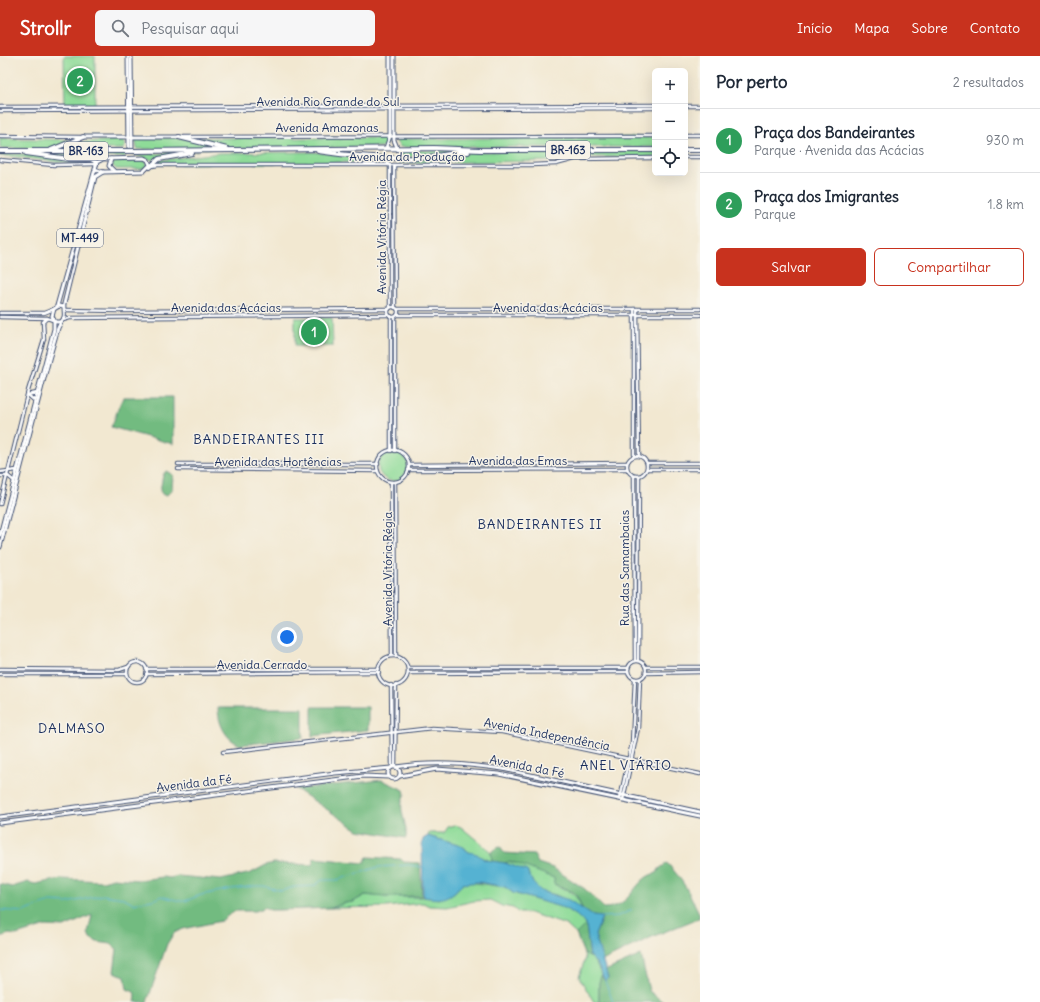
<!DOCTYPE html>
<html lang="pt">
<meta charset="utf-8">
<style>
body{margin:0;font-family:Delius,sans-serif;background:#f6f6f7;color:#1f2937}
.controls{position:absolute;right:12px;top:12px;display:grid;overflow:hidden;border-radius:6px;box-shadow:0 4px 16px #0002}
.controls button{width:36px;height:36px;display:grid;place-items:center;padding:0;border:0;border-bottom:1px solid #e0e1e3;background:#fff;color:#1f2937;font:20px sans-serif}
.you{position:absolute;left:287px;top:581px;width:14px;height:14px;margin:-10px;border:3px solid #fff;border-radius:50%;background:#1a73e8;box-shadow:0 0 0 6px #1a73e833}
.badge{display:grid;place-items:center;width:26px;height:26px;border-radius:50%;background:#c8321e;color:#fff;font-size:13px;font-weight:700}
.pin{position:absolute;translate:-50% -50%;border:2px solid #fff;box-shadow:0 1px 4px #0006}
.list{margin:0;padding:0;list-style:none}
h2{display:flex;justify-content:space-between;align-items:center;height:52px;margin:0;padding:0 16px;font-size:17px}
h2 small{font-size:13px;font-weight:400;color:#747a83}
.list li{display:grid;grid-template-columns:26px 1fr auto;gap:12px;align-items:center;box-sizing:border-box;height:64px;padding:0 16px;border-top:1px solid #e0e1e3}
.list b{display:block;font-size:15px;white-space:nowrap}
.list p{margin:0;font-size:13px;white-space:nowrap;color:#747a83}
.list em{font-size:13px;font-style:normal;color:#747a83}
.actions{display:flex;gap:8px;padding:12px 16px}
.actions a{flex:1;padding:9px 0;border:1px solid #c8321e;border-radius:6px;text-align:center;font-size:14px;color:#c8321e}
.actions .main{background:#c8321e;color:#fff}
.icon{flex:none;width:22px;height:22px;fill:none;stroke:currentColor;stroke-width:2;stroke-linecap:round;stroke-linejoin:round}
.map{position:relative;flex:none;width:700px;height:946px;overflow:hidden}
header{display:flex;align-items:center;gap:24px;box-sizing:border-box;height:56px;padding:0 20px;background:#c8321e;color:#fff}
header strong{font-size:19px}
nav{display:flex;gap:22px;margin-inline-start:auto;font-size:14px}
.search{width:280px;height:36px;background:#f6f6f7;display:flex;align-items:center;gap:10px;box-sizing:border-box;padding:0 14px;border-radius:6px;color:#747a83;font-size:15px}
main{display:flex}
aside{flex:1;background:#fff}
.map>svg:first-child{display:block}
.green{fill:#8edb98;stroke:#54857b}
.forest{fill:#72bb80;stroke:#46756f}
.water{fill:#54b2d2;stroke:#387098}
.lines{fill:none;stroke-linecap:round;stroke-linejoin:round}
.stream{stroke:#54b2d2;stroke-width:1}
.minor-casing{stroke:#3b4b6f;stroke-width:4.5}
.major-casing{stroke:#3b4b6f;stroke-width:5}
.highway-casing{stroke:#3b4b6f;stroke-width:6}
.minor{stroke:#fff;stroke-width:2.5}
.major{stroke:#fff;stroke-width:3}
.highway{stroke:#fff;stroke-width:4}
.highway-bridge-casing{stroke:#3b4b6f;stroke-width:6;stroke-linecap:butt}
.highway-bridge{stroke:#fff;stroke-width:4}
.labels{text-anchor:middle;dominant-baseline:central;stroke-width:3;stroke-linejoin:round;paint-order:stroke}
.shield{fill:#f7f3e8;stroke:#5d6a87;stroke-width:1}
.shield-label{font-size:11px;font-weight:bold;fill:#1b2f5e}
.street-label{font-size:12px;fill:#1b2f5e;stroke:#f7f3e8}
.neighbourhood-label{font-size:13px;letter-spacing:1px;fill:#1b2f5e;stroke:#f7f3e8}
</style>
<header>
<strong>Strollr</strong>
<div class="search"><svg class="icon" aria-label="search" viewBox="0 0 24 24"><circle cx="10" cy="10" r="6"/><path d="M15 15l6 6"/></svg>Pesquisar aqui</div>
<nav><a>Início</a><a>Mapa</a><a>Sobre</a><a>Contato</a></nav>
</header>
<main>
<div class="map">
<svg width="700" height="946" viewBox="0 0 700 946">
<rect width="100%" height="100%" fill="#f7f3e8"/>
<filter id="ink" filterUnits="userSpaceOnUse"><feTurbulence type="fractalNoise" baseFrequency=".025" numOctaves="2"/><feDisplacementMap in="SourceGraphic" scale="8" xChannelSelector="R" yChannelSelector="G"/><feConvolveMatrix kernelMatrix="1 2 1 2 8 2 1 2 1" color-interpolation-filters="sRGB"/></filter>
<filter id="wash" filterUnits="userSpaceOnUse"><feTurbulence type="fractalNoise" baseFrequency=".012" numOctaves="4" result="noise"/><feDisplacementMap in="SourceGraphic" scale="16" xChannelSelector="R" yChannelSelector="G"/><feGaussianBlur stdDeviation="0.9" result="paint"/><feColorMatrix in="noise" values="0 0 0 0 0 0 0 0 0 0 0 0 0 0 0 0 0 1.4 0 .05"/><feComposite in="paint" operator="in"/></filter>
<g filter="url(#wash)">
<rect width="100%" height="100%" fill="#f2e8d1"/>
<g class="green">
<path d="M64 0H95V50L65 51Z"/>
<path d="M655 81V91H400L396 86 399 83Z"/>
<path d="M0 82 73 84 50 93 0 92Z"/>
<path d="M135 82H387L384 91 167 93H137Z"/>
<path d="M123 84 126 88 124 93 55 94 79 86Z"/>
<path d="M462 94 447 98 401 101V95Z"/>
<path d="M198 95 158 101 153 104 134 99Z"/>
<path d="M655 95V101H575L556 105 397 107 400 103 439 102 474 96Z"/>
<path d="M313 96 382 103 384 106 171 108 158 106 162 104 220 97Z"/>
<path d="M31 97 126 98 125 101H106L97 105 90 101 60 100Z"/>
<path d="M0 98H23L94 106C79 113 21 99 0 100Z"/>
<path d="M115 105H145L148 109 143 113H116L112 109Z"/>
<path d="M295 262H332L333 290H295Z"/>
<circle cx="393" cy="410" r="15"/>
<path d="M455 769 461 771 491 796 492 806 469 796 461 790 428 780 429 777H444L448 771Z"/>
<path d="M507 805 525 810 555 822 554 828C571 837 574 834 582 852L556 839 541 835 533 827 527 815 505 807Z"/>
<path d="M468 826 505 831 513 837 564 852 576 859 586 868 576 878 566 869 530 857H519L513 852 502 850 490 844 474 845 447 851 429 850 423 847 386 851 331 852 345 847 353 846 365 839 385 841H423L439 843 455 836 462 828Z"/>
<path d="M584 898C594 902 597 909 601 919L599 927V946H594L579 921 585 903Z"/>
</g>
<g class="forest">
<path d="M124 341H173V388L111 371C115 364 120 344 124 341Z"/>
<path d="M166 415 173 419 172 434 167 439H163L160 435 163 419Z"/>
<path d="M312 651H368V674L312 680Z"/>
<path d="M218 652H303V682L240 689C225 683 218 667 218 652Z"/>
<path d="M382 724 404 734 405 738C396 753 408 766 406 782L358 774 296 733Z"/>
<path d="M500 791 504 797 534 799 538 807 553 812 585 833 604 852C634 851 633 821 657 817L659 813 667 807C684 825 688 835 699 857V862L654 880 602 905 595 879 602 862 593 860 582 852 578 842 573 836 554 828V822L510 805 505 807 492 806 491 796 496 792Z"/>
<path d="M367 801 401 803 404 806 420 807 422 840 385 841 365 839 353 846 345 847 331 852 278 854H270L265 851 256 855H234L221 865 183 873 174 877 167 888 147 946H135L136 941 134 936 127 933 125 920 114 916 117 893 111 888 97 886 90 882 88 877 92 859 64 871 46 870 16 879 9 878 0 881V828L12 831 28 826 35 828 61 823 103 825 113 822 139 824 163 821 170 822 178 820 221 824 251 817 266 809 274 807 312 809 314 802 364 807Z"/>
<path d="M586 868 590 901 584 898 576 878Z"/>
<path d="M641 899 649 935 663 946H599V927L601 919 605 925 608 922 605 915Z"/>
</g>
<path class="water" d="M428 780 461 790 469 796 477 798 485 804 505 807 527 815 533 827 541 835 569 844 593 860 602 861 595 879 608 922 605 925 597 908 590 901 586 868 576 859 564 852 513 837 505 831 478 826 462 828C449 844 442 844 423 841L422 790 423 783Z"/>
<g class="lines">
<g class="stream">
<path d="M0 854 23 856 50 846 67 847 103 839 124 842 135 848C144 844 152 846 161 840L180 845H185L201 839 231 833 255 830H264L281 835 294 831 314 830 322 824H337L378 811 409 809 422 811"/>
<path d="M602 861 618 860 632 854"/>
<path d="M605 925 613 946"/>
</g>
</g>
</g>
<g filter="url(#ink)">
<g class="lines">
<g class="minor-casing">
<g id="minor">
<path d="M685 50H700"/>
<path d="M0 51 655 49"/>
<path d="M0 55 655 52"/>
<path d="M685 79H700"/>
<path d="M0 80 80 81"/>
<path d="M184 81 655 80"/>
<path d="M685 101H700"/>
<path d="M384 103 390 109V252"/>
<path d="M0 104 54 109 96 108"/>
<path d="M394 109 395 252"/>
<path d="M152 110 158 109H531L556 108 575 103 655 102"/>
<circle cx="393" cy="256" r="5"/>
<path d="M397 253H700"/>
<path d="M634 253V399"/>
<path d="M637 253 639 399"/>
<path d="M65 254 119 255 389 253"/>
<path d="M0 257H44L54 253"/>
<path d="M397 259H700"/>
<path d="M391 260V395"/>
<path d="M0 261 47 262 53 264"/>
<path d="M395 261V395"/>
<path d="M63 264 70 262 389 259"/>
<path d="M27 339 37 337"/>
<path d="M28 339 35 345"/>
<circle cx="393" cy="410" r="16"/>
<circle cx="637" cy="410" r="10"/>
<path d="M647 407H700"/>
<path d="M178 408H378"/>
<path d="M409 409 626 407"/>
<path d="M178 413 378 415"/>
<path d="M647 413H700"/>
<path d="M408 414 627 413"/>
<path d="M0 416 17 414"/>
<path d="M0 420H8"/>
<path d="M8 420 14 425"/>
<path d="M634 420 635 605"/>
<path d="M391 426 392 600"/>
<path d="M395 426 396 600"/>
<path d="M0 448 28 335 44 283 43 266 47 262"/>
<circle cx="393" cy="615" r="15"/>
<path d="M638 604 639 420"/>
<circle cx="637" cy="614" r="9"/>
<circle cx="137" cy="616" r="10"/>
<path d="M646 611H700"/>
<path d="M408 612H628"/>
<path d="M0 613 119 614 128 611"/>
<path d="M146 613H379"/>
<path d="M408 617 628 616"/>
<path d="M646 617 700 616"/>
<path d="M0 618H127"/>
<path d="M146 618 379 616"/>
<path d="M391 629 392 711"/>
<path d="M223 696 432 672 502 676 700 718"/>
<path d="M395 711 396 629"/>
<path d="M620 743 632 687 635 623"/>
<path d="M623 744 638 672 640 623"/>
</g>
</g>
<g class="major-casing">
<g id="major">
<path d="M128 0 129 92"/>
<path d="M131 0 132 92"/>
<path d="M394 0V84L398 94"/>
<path d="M83 81H179"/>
<path d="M386 92 390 80V0"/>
<path d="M111 103 109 110 114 115"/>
<path d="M57 250 97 106 103 103 144 102 148 104 150 109 144 115 103 116 95 113"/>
<path d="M63 251 59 250 54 253 52 260 55 266H61C67 260 63 255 64 248L95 121 103 116"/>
<path d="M0 479 54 273V265"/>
<path d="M0 491 49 303 58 272 61 266"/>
<circle cx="394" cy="717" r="6"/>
<path d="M396 711C432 705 467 708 503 713L700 756"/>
<path d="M400 720 437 713 499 718 700 760"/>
<path d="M0 761 335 717 391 712"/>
<path d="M0 767 341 723 363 720 389 721"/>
</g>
</g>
<g class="highway-casing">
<g id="highway">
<path d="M179 81 227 93"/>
<path d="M51 94 83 81"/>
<path d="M685 94H700"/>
<path d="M0 95H124"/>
<path d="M136 95 434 92 481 94H655"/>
<path d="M318 95C350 100 383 103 416 102 434 101 451 97 468 96"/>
<path d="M26 97 69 103H91L95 105 96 108"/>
<path d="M150 111 159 103 192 97"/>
</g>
</g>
<use href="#minor" class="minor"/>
<use href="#major" class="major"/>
<use href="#highway" class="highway"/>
<g class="highway-bridge-casing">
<path id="highway-bridge" d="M124 95H136"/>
</g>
<use href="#highway-bridge" class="highway-bridge"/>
</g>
</g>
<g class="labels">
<g class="shield">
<rect x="546" y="85" width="44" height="18" rx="3"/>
<rect x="64" y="86" width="44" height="18" rx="3"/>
<rect x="57" y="173" width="46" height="18" rx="3"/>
</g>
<g class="shield-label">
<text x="568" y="94">BR-163</text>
<text x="86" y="95">BR-163</text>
<text x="80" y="182">MT-449</text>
</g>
<g class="street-label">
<text x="328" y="45">Avenida Rio Grande do Sul</text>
<text x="327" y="71">Avenida Amazonas</text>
<text x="407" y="100">Avenida da Produção</text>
<text transform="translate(381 181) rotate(-90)">Avenida Vitória Régia</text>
<text x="226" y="251">Avenida das Acácias</text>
<text x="548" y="251">Avenida das Acácias</text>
<text x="518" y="404">Avenida das Emas</text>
<text x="278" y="405">Avenida das Hortências</text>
<text transform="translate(624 512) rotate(-90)">Rua das Samambaias</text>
<text transform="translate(387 513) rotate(-90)">Avenida Vitória Régia</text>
<text x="262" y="608">Avenida Cerrado</text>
<text transform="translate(547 678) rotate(11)">Avenida Independência</text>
<text transform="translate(527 710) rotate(11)">Avenida da Fé</text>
<text transform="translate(194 727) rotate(-7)">Avenida da Fé</text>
</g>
<g class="neighbourhood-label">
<text x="259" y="383">BANDEIRANTES III</text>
<text x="540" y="468">BANDEIRANTES II</text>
<text x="72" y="672">DALMASO</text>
<text x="626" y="709">ANEL VIÁRIO</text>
</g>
</g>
</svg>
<div class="controls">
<button>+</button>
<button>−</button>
<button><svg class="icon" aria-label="locate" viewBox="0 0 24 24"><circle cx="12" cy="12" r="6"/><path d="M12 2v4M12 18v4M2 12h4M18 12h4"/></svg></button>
</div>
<div class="you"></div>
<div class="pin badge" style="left:314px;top:276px;background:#2e9e5b">1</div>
<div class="pin badge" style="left:80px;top:25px;background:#2e9e5b">2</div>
</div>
<aside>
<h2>Por perto<small>2 resultados</small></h2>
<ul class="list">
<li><span class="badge" style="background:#2e9e5b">1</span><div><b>Praça dos Bandeirantes</b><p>Parque · Avenida das Acácias</p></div><em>930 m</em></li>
<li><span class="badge" style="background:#2e9e5b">2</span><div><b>Praça dos Imigrantes</b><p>Parque</p></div><em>1.8 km</em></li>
</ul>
<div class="actions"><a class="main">Salvar</a><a>Compartilhar</a></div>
</aside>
</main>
